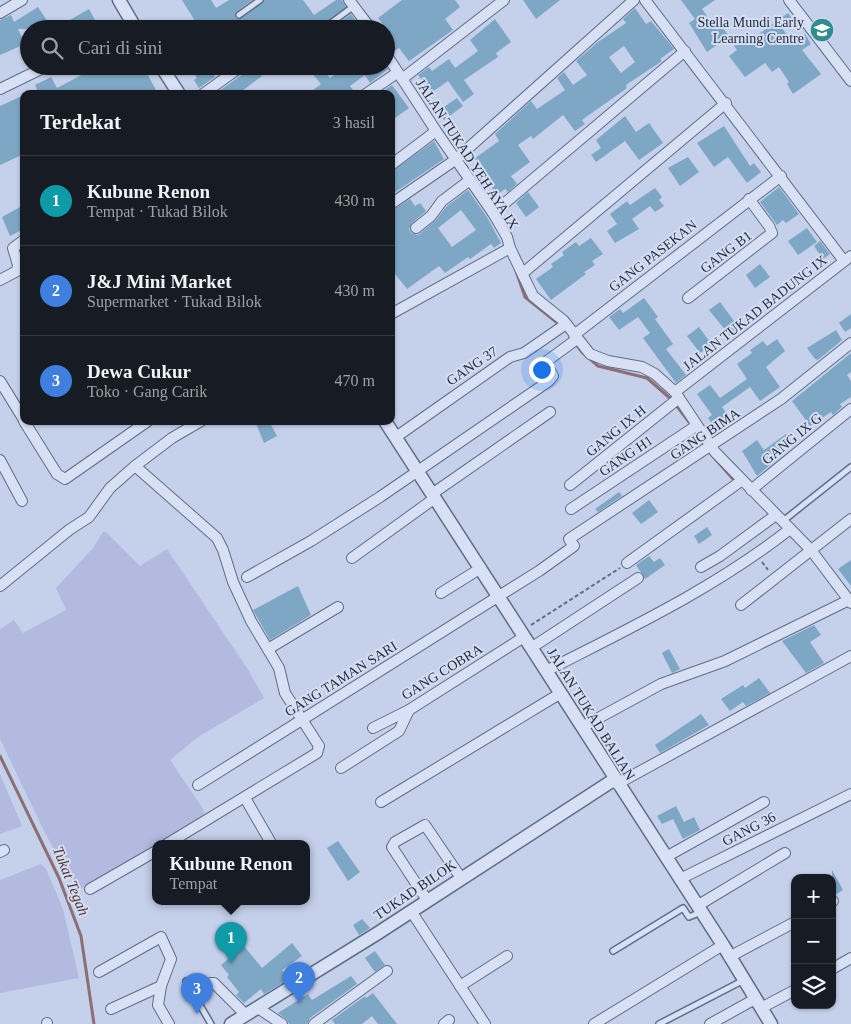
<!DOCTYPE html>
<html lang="id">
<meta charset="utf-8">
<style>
body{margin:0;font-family:"Times New Roman",serif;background:#20242c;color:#f1f3f6}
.controls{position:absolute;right:15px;bottom:15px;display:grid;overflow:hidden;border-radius:10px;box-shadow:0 1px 4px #0004}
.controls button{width:45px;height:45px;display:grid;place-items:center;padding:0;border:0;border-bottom:1px solid #363941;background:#171b24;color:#f1f3f6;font:25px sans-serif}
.you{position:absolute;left:541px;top:369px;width:18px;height:18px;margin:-12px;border:4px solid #fff;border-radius:50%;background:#1a73e8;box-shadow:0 0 0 8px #1a73e833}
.badge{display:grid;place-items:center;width:32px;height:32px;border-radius:50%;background:#318e8f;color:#fff;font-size:16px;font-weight:700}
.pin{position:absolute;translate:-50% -41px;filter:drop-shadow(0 1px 2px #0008)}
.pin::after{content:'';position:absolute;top:26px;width:18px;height:15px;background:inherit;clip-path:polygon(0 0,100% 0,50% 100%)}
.popup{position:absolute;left:152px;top:840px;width:158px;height:65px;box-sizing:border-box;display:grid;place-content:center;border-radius:10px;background:#171b24;filter:drop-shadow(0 1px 4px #0005);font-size:16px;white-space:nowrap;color:#9ea1a6}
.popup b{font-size:19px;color:#f1f3f6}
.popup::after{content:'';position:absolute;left:50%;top:100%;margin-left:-10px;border:10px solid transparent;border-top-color:#171b24}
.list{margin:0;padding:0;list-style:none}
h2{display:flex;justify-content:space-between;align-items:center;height:65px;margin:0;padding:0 20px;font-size:21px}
h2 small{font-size:16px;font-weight:400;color:#9ea1a6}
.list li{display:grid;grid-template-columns:32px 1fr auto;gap:15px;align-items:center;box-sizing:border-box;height:90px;padding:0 20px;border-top:1px solid #363941}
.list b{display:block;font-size:19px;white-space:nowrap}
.list p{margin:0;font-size:16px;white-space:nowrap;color:#9ea1a6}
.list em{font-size:16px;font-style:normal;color:#9ea1a6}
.icon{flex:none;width:28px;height:28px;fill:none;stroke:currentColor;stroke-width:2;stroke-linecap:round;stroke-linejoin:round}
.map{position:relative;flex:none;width:851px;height:1024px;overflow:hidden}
.search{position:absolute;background:#171b24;box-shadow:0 1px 4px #0004;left:20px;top:20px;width:375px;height:55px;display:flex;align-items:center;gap:12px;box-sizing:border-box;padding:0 18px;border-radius:28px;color:#9ea1a6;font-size:19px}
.panel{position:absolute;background:#171b24;box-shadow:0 1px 4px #0004;left:20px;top:90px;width:375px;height:335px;border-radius:10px}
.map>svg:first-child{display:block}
.farmland{fill:#b3bae0}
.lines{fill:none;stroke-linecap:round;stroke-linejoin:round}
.stream{stroke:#8c6e75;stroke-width:3}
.building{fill:#7ea7c6;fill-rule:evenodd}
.service-casing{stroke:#5d6f85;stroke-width:8}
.minor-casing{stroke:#5d6f85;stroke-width:12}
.tertiary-casing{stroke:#5d6f85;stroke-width:15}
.path{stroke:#5d6f85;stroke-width:2;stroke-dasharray:4 2.5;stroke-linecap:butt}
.service{stroke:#d8e0f6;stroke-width:5}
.minor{stroke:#d8e0f6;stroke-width:10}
.tertiary{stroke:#d8e0f6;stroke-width:12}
.labels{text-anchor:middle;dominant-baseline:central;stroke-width:4;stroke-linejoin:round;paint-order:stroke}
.poi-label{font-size:14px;fill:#1f2b36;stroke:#d4ddf3;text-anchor:end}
.street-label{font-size:14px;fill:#1f2b36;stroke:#d4ddf3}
.water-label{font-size:15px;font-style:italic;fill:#543031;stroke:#d4ddf3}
</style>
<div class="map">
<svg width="851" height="1024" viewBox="0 0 851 1024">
<rect width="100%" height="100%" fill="#c5d0eb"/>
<g class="farmland">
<path d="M103 532H106L140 566 167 549 247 668 264 698 198 737 170 760 203 809 205 816 81 889 71 880 46 835 0 739V629L14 620 23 633 66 610 56 588 93 548Z"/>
<path d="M0 774 22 826 0 834Z"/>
<path d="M41 864 46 869 63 909 79 978 0 993V880Z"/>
</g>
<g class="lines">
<g class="stream">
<path d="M515 268 525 297 560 325"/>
<path d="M575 343 582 352 598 366 647 378 672 400"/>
<path d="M676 405 689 422"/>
<path d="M696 434 705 446"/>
<path d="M710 453 733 479"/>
<path d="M0 756 59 878 81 936 94 1024"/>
</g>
</g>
<g class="building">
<path d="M182 0H211L216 8 229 0H252L235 13V17L239 19 264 0H303L314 15 336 0H342L346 7 319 29H301L295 20 284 29H183L195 21Z"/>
<path d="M402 0H455L460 7 445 19 453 30 409 61 399 48 393 52 386 47V37L390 34 378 18Z"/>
<path d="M523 0H560L536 19Z"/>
<path d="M681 0H715L702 9 717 30 722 27 729 36 707 52 689 23 695 19Z"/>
<path d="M38 7 50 25 43 29H18L25 44 0 55V20L11 15 14 22Z"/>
<path d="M635 8 646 24 651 21 674 49 660 59 662 61 626 85 627 88 582 120 585 124 575 131 563 115 533 139 531 136 518 145 530 162 511 176 517 184 508 192 505 189 497 195 474 159 499 141 495 134 531 101 537 109 565 90 557 78 564 72 573 85 587 75 576 61 598 42 626 23 623 19ZM624 46 635 62 621 73 609 57Z"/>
<path d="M89 9 95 20 79 29H54Z"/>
<path d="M788 13 793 20 782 28 793 43 805 34 811 44 802 50 821 74 793 94 787 84 789 82 779 67 772 72 765 63 745 77 729 56 737 50 734 46 746 37 749 41Z"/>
<path d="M351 14 360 26 357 29H331Z"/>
<path d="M495 19 511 42 496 53 498 57 464 80 474 94 463 102 448 81 431 93 418 75 429 67 432 71 449 59 455 68 478 51 470 40Z"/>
<path d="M86 66H143L158 94H39L35 85 51 77 57 88 89 71Z"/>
<path d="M188 66H208L215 77 199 88 194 80 197 78Z"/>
<path d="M249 66H254L262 76 238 94H215L246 72Z"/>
<path d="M306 66H320L330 78 347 66H386L388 69 370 83 365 75 350 86 356 94H308L321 84Z"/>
<path d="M392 85 409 108 391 121V94H379Z"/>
<path d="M24 95V154L0 165V106Z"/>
<path d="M457 98 463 106 444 120 438 111Z"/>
<path d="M625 116 636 132 649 123 663 143 639 160 625 141 596 162 591 155 601 148 596 140Z"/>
<path d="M724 126 750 166 754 163 761 172 747 183 728 157 714 167 697 143Z"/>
<path d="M434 141 444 159 391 195V172Z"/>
<path d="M688 157 699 172 680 186 668 168Z"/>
<path d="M779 187 799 214 786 223 783 220 777 225 760 202Z"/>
<path d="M655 188 662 197 659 200 664 206 655 212 650 206 632 219 639 229 615 243 607 231 617 224 610 214 627 201 630 205Z"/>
<path d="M468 190 487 217 501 243 494 248 491 244 470 259 468 257 445 273 439 266 407 289 391 269V226L395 223 391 218V211L410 199 415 206 420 203 426 211 412 223 409 229 411 233 418 235 435 221 447 206ZM461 210 476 230 452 247 438 228Z"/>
<path d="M528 192 539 207 526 217 516 203Z"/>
<path d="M24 205V229L10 236 2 217Z"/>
<path d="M807 228 817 242 798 255 788 241Z"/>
<path d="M591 238 603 254 592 261 595 265 584 272 586 274 551 300 536 279 553 267 551 264 564 255 562 252 576 242 579 246Z"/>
<path d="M820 241 830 254 823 259 814 246Z"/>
<path d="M760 264 770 277 755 288 746 275Z"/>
<path d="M644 298 658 317 655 319 673 344 666 349 686 375 676 383 643 338 650 333 638 317 619 330 609 317 620 309 623 313Z"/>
<path d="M720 302 740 329 730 336 709 310Z"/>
<path d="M851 314V328L845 332 839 323Z"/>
<path d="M699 327 712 345 700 353 687 336Z"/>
<path d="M836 330 842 340 818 360 815 359 807 348Z"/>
<path d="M777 339 785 351 766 367 780 387 760 401 750 387 722 407 733 422 718 432 708 418 712 415 697 394 710 385 720 398 747 379 737 364 752 353 750 350 763 341 767 346Z"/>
<path d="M851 353V372L847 375 851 381V397L840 404 842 407 833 415 831 412 810 426 792 401Z"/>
<path d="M255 421H269L277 436 264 443Z"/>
<path d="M786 434 794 444 757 476 742 451 757 440 764 450Z"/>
<path d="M619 492 622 496 598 512 595 509Z"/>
<path d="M649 500 658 512 641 524 632 513Z"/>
<path d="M707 527 712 535 699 544 694 536Z"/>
<path d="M649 556 654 562 660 558 665 565 645 579 636 565Z"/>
<path d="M851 560V586L838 569Z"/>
<path d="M298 586 311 615 270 640 253 610Z"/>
<path d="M814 625 821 635 810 642 824 663 806 673 782 641Z"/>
<path d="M669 649 680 669 672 673 662 653Z"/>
<path d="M759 678 770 693 746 706 743 702 730 711 721 699 743 685 745 688Z"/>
<path d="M701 714 709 725 660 753 655 745Z"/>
<path d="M676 806 684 822 694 817 700 830 683 839 673 819 662 824 657 816Z"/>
<path d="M338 841 360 872 348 881 327 848Z"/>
<path d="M832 870 843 890 835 895 832 894Z"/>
<path d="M362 919 370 928 359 935 353 925Z"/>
<path d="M292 943 302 956 282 970 289 979 264 994 261 989 244 1003 236 995 239 992 227 977 229 975 221 965 244 946 262 968Z"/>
<path d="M375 951 385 965 375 972 365 958Z"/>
<path d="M351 976 357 984 310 1018 307 1024H289L286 1019 278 1013 308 994 312 1000Z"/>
<path d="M373 993 397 1024H378L372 1016 362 1024H335L332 1020 365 996 366 998Z"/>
</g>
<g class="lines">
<g class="service-casing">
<g id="service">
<path d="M239 15 260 0"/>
<path d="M323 29 354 6"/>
<path d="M279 69V66"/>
<path d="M783 521 851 467"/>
<path d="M613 951 683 908 689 917 701 912"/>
<path d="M186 981 211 1024"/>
<path d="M659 1024 744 980"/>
</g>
</g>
<g class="minor-casing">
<g id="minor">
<path d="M349 0 371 29"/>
<path d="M645 0 844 261"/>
<path d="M789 0 851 81"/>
<path d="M0 13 22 0"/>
<path d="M386 54 436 131 493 213 507 237 510 248 533 296 564 321 590 354 608 361 642 367 655 374 675 392 715 452 811 550 851 603"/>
<path d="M402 79 504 0"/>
<path d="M0 89 47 66"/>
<path d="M203 94 242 66"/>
<path d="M366 94 397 73"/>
<path d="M391 165 436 131"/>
<path d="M391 204 455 160 634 0"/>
<path d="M493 213 685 51"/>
<path d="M416 228 431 216 442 201 470 180"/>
<path d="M523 273 726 103"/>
<path d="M0 280 17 271 18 265 13 248 24 240"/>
<path d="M688 298 772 233 769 226 749 199"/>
<path d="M391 314 510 248"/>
<path d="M574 335 781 176"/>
<path d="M0 381 24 420"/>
<path d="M675 392 851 256"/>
<path d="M24 421 57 474 65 479 148 421"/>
<path d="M396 437 510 357 524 353 566 324"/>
<path d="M0 460 22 501"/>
<path d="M135 466 217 538 223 550 233 582 251 621 279 668 285 693 319 746 317 753 167 844"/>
<path d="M570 485 679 398"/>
<path d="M751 490 851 409"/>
<path d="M432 494 550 412"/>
<path d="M571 509 696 426"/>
<path d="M352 558 435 498"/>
<path d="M627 563 741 481"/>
<path d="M701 567 720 556 776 515"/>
<path d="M247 577 311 541 380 497 549 381 553 376 547 365V361L577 339"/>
<path d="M0 586 69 530 89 517 110 488 135 466 172 438 201 421"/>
<path d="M441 593 481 568"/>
<path d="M741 605 851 519"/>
<path d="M531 648 638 578"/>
<path d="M268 649 338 607"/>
<path d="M546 671C630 628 715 588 790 529"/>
<path d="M582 727 661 684 725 661 851 599"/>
<path d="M373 728 409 710 524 637"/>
<path d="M341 768 399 731 409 710"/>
<path d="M617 784 851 656"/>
<path d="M198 785 539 571 574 546 569 539 781 399 851 343"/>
<path d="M245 798 271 843"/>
<path d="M381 802 561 693"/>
<path d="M0 852 4 850"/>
<path d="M666 857 764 802"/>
<path d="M680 879 851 794"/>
<path d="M90 889 156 851"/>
<path d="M427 900 392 847 395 842 425 825 461 878"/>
<path d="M832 901H833"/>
<path d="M697 906 785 853"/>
<path d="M411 911 485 1024"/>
<path d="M729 957 795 922"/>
<path d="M832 969 851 958"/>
<path d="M99 972 161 937 171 959 161 986 158 1005 169 1024"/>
<path d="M460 986 507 956"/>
<path d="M199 993 211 983H214L246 1015"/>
<path d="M258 1008 282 1024"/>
<path d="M761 1008 795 990"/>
<path d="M111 1009 161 986"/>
<path d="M47 1023V1024"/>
<path d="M314 1024 387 971"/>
<path d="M444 1024 449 1020"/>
<path d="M594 1024 723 945"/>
<path d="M710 1024 755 999"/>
</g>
</g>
<g class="tertiary-casing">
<g id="tertiary">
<path d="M119 0 136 29"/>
<path d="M161 66 179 94"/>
<path d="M385 421 723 945 771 1024"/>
<path d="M231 1024 378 933 615 779"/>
</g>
</g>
<g class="path">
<path d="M762 562 768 570"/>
<path d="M531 625 620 568"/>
</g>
<use href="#service" class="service"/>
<use href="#minor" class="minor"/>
<use href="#tertiary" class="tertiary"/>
</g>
<defs>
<g id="school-disc" transform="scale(1.25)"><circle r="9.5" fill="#318e8f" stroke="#d4ddf3"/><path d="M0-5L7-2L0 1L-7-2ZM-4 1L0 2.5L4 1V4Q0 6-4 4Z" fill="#fff"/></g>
</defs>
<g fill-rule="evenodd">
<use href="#school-disc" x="822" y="30"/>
</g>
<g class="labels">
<g class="poi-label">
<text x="804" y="22">Stella Mundi Early<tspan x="804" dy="16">Learning Centre</tspan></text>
</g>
<g class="street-label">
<text transform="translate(467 154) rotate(57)">JALAN TUKAD YEH AYA IX</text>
<text transform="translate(726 252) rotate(-37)">GANG B1</text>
<text transform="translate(653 256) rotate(-38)">GANG PASEKAN</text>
<text transform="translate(755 313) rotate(-38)">JALAN TUKAD BADUNG IX</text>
<text transform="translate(472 366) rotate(-34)">GANG 37</text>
<text transform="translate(616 431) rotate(-39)">GANG IX H</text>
<text transform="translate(705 434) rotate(-34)">GANG BIMA</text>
<text transform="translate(792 439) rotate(-39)">GANG IX G</text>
<text transform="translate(626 456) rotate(-34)">GANG H1</text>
<text transform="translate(442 672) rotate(-32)">GANG COBRA</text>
<text transform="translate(341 679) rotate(-32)">GANG TAMAN SARI</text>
<text transform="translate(591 714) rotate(58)">JALAN TUKAD BALIAN</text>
<text transform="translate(749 829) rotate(-27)">GANG 36</text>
<text transform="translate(415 890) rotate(-34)">TUKAD BILOK</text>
</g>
<g class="water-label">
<text transform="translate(71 881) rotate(68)">Tukat Tegah</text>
</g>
</g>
</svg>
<div class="controls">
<button>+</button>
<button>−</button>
<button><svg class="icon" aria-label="layers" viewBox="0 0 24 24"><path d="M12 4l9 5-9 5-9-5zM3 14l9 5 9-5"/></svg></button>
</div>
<div class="you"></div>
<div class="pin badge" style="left:231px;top:963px;background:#0f9aa8">1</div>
<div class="popup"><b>Kubune Renon</b>Tempat</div>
<div class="pin badge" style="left:299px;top:1003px;background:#3f7fe0">2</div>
<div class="pin badge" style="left:197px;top:1014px;background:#3f7fe0">3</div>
<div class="search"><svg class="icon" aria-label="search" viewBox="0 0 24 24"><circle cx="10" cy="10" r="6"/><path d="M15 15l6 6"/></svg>Cari di sini</div>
<section class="panel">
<h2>Terdekat<small>3 hasil</small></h2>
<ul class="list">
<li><span class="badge" style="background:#0f9aa8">1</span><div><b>Kubune Renon</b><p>Tempat · Tukad Bilok</p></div><em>430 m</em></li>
<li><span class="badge" style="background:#3f7fe0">2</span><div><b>J&amp;J Mini Market</b><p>Supermarket · Tukad Bilok</p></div><em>430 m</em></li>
<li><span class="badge" style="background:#3f7fe0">3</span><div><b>Dewa Cukur</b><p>Toko · Gang Carik</p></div><em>470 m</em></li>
</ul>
</section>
</div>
